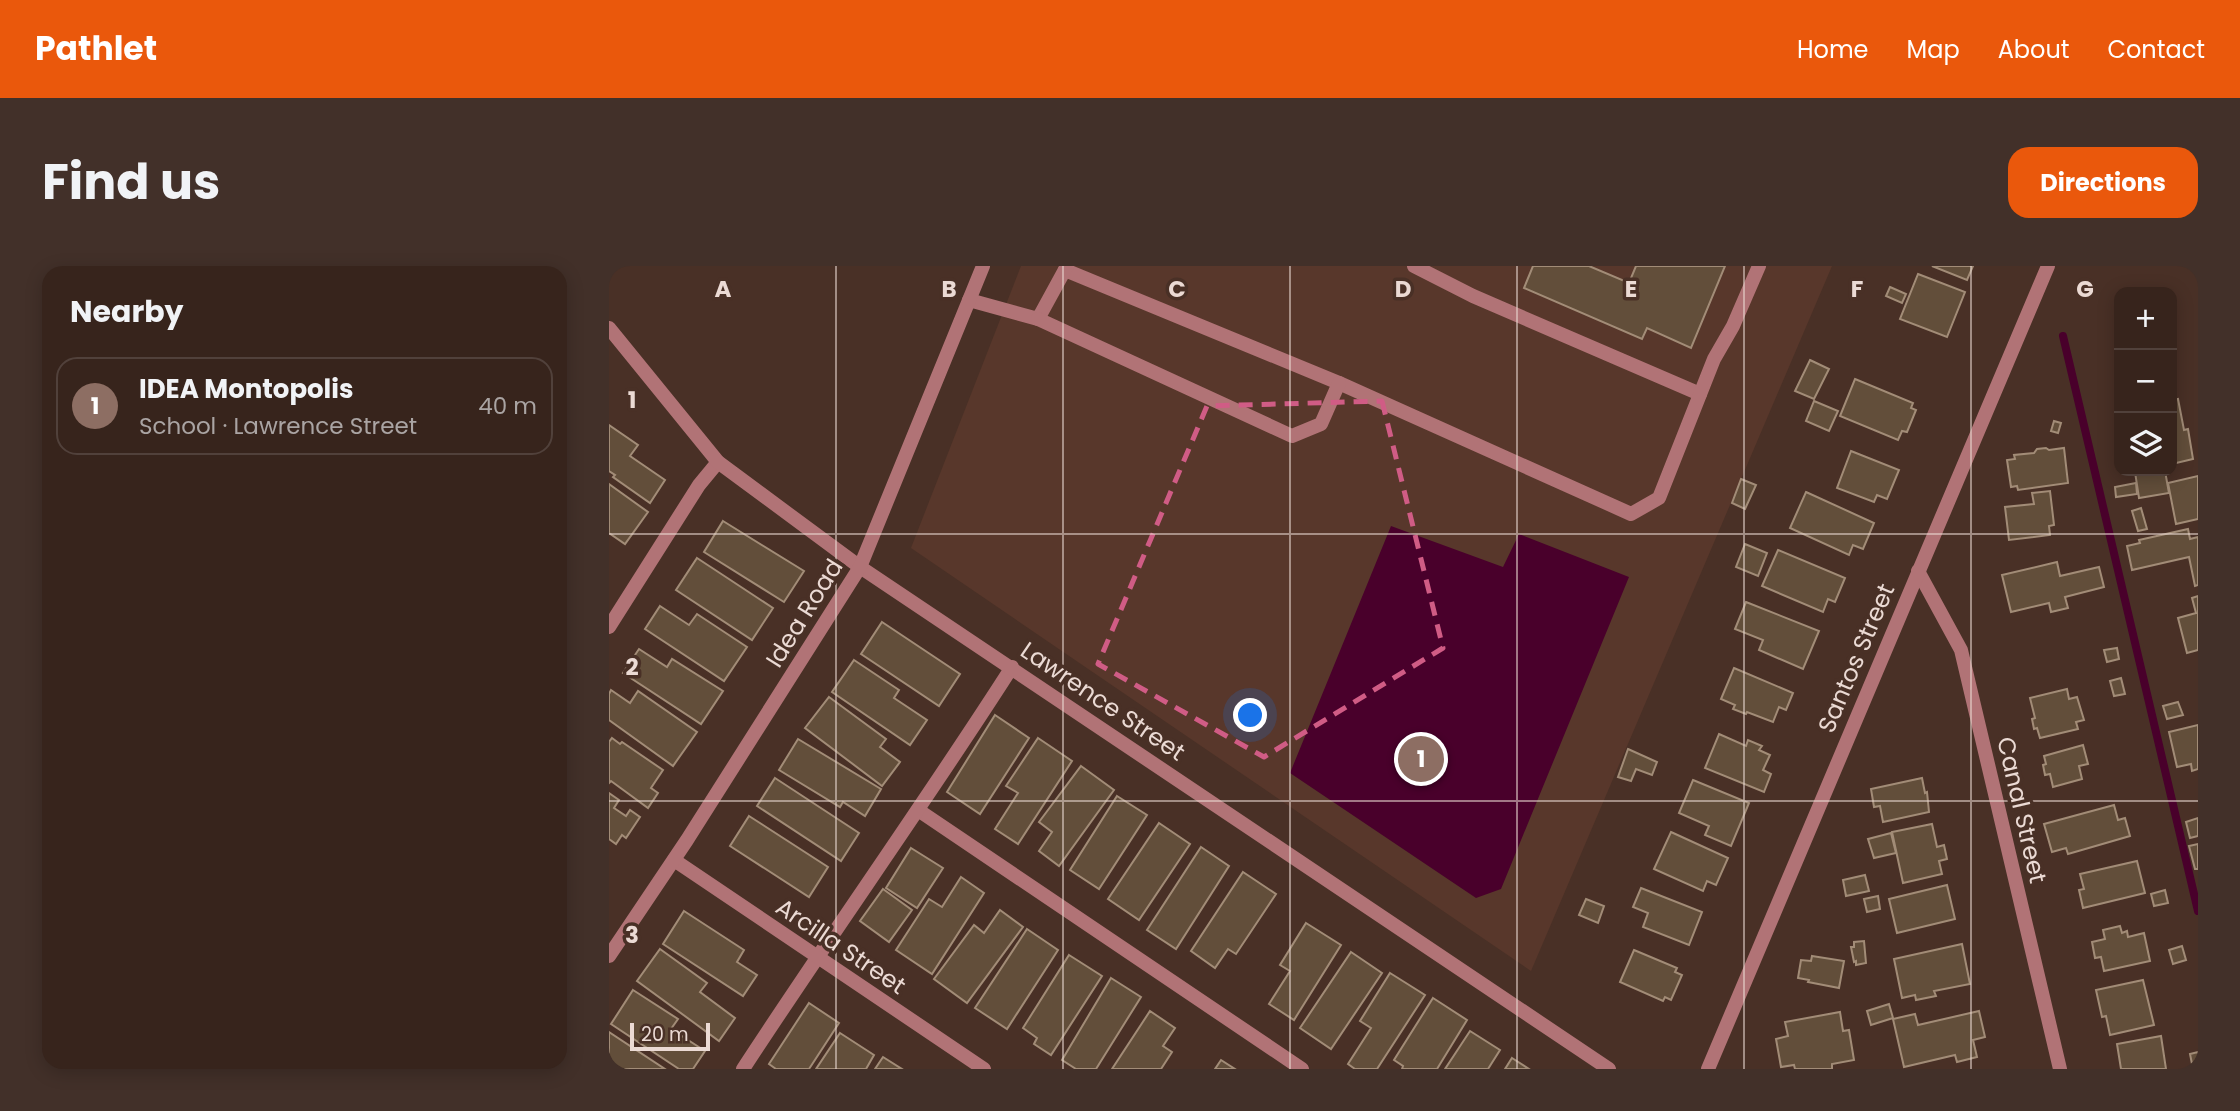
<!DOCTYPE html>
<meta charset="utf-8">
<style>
body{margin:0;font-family:Poppins,sans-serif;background:#423029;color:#f1f3f6}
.controls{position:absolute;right:21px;top:21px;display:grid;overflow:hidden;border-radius:14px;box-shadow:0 4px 18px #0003}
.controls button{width:63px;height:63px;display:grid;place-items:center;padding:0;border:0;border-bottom:2px solid #51413b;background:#37241c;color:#f1f3f6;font:35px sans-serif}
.scale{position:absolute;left:21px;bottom:18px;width:80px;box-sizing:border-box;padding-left:7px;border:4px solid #ebdad4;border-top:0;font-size:19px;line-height:24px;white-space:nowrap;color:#ebdad4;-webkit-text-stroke:5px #493026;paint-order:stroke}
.you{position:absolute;left:642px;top:450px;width:24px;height:24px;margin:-18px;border:5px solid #fff;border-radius:50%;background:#1a73e8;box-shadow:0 0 0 10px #1a73e833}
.badge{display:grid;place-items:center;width:46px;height:46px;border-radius:50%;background:#ea580c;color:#fff;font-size:23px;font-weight:700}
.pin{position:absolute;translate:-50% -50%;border:4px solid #fff;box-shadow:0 2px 7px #0006}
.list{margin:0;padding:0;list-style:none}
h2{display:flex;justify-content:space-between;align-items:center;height:91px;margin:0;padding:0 28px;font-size:30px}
h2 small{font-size:23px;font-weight:400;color:#aaa4a3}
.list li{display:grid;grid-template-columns:46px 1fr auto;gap:21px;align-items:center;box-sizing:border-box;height:98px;margin:0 14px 14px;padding:0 14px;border:2px solid #51413b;border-radius:21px}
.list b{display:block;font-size:26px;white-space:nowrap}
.list p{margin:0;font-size:23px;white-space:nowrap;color:#aaa4a3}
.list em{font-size:23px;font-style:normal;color:#aaa4a3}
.icon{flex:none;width:38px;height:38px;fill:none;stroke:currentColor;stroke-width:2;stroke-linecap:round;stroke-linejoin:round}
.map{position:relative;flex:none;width:1589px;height:803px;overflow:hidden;border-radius:21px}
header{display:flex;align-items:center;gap:42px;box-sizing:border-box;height:98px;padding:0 35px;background:#ea580c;color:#fff}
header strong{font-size:33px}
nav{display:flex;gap:38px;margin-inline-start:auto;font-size:24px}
.intro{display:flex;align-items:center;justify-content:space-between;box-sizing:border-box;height:168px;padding:0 42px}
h1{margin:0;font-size:49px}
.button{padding:18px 32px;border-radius:21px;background:#ea580c;color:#fff;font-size:24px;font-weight:700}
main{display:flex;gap:42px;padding:0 42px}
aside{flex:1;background:#37241c;border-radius:21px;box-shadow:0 4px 18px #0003}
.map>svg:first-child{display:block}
.built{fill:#58372b}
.water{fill:#49002b}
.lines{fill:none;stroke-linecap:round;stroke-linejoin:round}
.stream{stroke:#49002b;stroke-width:8}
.building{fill:#624e3a;stroke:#a28c77;stroke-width:2}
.service{stroke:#b17376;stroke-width:14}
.minor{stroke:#b17376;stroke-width:14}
.marked{fill:none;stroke:#d05c85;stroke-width:5;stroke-dasharray:14 9;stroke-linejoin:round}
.grid{fill:none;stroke:#ebdad4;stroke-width:2;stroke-opacity:0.55}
.labels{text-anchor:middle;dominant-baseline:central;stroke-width:7;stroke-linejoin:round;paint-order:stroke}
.street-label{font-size:24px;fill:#ebdad4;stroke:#493026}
.grid-label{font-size:23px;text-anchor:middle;font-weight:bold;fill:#ebdad4;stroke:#493026;stroke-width:7;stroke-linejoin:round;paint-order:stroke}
</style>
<header>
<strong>Pathlet</strong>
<nav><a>Home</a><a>Map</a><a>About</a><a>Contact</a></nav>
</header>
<div class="intro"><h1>Find us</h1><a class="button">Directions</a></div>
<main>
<aside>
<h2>Nearby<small></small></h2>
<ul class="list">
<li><span class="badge" style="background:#8d6e63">1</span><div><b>IDEA Montopolis</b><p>School · Lawrence Street</p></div><em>40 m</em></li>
</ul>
</aside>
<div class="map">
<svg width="1589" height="803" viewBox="0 0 1589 803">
<rect width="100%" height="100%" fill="#493026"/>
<path class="built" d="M412 0H1223L922 705 302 282Z"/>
<path class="water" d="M782 260 894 301 910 268 1020 311 892 623 867 632 681 507Z"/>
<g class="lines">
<path class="stream" d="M1454 70 1589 645"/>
</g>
<g class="building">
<path d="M924 0H980L1020 17 1027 0H1116L1082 82 1038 62 1033 73 915 22Z"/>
<path d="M1323 0H1364L1358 14Z"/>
<path d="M1309 8 1356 26 1338 71 1291 53Z"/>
<path d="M1281 21 1297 28 1293 37 1277 30Z"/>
<path d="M1201 94 1220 103 1205 133 1186 125Z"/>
<path d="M1246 113 1304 137 1302 142 1307 144 1298 166 1293 165 1289 174 1231 150Z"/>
<path d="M1569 133 1575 164 1579 163 1584 193 1563 198V134Z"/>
<path d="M1205 135 1229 145 1220 165 1197 155Z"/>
<path d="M1445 155 1452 157 1449 167 1442 165Z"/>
<path d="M0 159 29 179 21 190 56 214 41 237 4 211 6 209 0 205Z"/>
<path d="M1437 182 1440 184 1455 182 1459 217 1409 224 1408 220 1402 221 1398 194 1406 193 1405 189 1425 187 1428 183Z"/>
<path d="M1242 185 1290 204 1278 233 1268 229 1265 236 1228 222Z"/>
<path d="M1536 205H1556L1560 227 1530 232 1526 206Z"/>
<path d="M1589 210V253L1567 258 1559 217Z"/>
<path d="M1132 213 1147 219 1136 243 1123 237Z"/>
<path d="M1527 217 1528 228 1507 231 1506 221Z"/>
<path d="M0 218 39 246 16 278 0 267Z"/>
<path d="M1441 225 1445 259 1440 260 1441 269 1400 274 1396 241 1425 238 1423 227Z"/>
<path d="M1197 226 1265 257 1254 283 1244 279 1240 289 1181 262Z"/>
<path d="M1532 242 1538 263 1529 265 1523 245Z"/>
<path d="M114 255 195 305 175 336 95 286Z"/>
<path d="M1579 263 1581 273 1589 271V319L1586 320 1580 291 1523 304 1518 280 1531 277 1530 274Z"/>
<path d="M1136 278 1158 287 1149 310 1127 301Z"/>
<path d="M1169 284 1236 312 1226 336 1219 333 1214 346 1153 320Z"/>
<path d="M88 292 164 342 143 374 67 324Z"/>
<path d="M1448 296 1451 310 1490 301 1495 321 1456 331 1459 342 1442 346 1440 337 1402 346 1393 309Z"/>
<path d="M1589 330V384L1578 387 1569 352 1587 347 1583 332Z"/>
<path d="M1137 336 1210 365 1194 403 1150 384 1154 374 1126 363Z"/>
<path d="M51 340 80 359 88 348 138 381 115 415 36 363Z"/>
<path d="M273 356 351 408 330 440 252 388Z"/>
<path d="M1508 382 1510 393 1498 396 1495 384Z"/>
<path d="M30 383 58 401 63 393 114 425 92 458 14 407Z"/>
<path d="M245 394 290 424 285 432 318 454 301 479 223 426Z"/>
<path d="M1125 402 1184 427 1177 444 1170 441 1164 456 1138 446 1137 448 1124 443 1126 439 1112 433Z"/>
<path d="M1512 412 1516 428 1505 430 1501 415Z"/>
<path d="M1458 423 1460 433 1468 431 1475 454 1467 456 1469 463 1431 472 1428 462 1425 463 1423 453 1426 452 1421 432Z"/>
<path d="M2 424 21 437 29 425 88 466 64 500 0 454V428Z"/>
<path d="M220 431 277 473 271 481 291 496 273 520 196 462Z"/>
<path d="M1569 436 1574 449 1558 453 1554 440Z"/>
<path d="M386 449 420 472 371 548 338 526Z"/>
<path d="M1589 459V503L1583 505 1582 498 1568 501 1560 466Z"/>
<path d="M1110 468 1137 480 1139 474 1153 480 1150 484 1161 489 1154 504 1162 508 1155 526 1096 502Z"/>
<path d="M3 472 11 478 13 476 54 504 42 522 49 527 39 542 2 515 0 517V476Z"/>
<path d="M429 472 463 495 409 578 386 563 409 527 397 520Z"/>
<path d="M189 473 272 523 256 550 234 536 231 541 170 504Z"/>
<path d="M1474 479 1479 498 1470 500 1473 513 1444 521 1441 508 1436 509 1434 499 1437 498 1435 490Z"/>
<path d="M1019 483 1048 496 1043 509 1027 503 1022 515 1009 511Z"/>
<path d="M472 500 505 524 450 600 430 585 443 566 430 556Z"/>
<path d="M166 512 250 567 232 595 148 540Z"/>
<path d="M1313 512 1316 527 1318 526 1320 546 1274 556 1271 540 1265 541 1262 523Z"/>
<path d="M1084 514 1140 537 1122 580 1096 569 1100 560 1070 547Z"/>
<path d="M0 527 10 534 5 542 17 550 21 544 31 551 17 572 13 569 7 578 0 573Z"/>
<path d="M508 530 538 549 490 623 461 604Z"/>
<path d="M1505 539 1509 554 1516 552 1521 570 1459 588 1457 582 1443 586 1435 558Z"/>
<path d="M140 550 219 601 200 631 121 580Z"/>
<path d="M1589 552V570L1581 572 1577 556Z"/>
<path d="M550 557 581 578 530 654 499 633Z"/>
<path d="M1323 558 1328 581 1335 579 1338 593 1330 595 1333 608 1294 617 1283 566Z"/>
<path d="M1062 566 1119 592 1107 619 1098 615 1094 625 1045 603Z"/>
<path d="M1282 567 1287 587 1265 592 1259 573Z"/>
<path d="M1589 578V603H1586L1580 580Z"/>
<path d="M592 581 620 600 567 683 538 664Z"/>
<path d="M302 582 334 602 308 642 277 622Z"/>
<path d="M1528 595 1536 627 1474 642 1470 624 1475 623 1471 608Z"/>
<path d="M634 606 667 628 627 688 619 683 606 702 582 685Z"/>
<path d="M1256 609 1260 625 1237 630 1234 614Z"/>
<path d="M352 611 375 627 323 708 287 684 320 633 333 641Z"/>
<path d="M1338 619 1346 653 1288 667 1280 633Z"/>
<path d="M1032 622 1093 646 1080 679 1034 661 1039 647 1024 641Z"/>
<path d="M274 623 303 644 280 676 251 655Z"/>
<path d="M1556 624 1559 637 1545 640 1542 628Z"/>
<path d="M1269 630 1271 643 1258 646 1255 633Z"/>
<path d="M977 633 995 640 989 657 970 649Z"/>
<path d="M391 644 414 661 358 737 325 713 365 659 375 667Z"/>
<path d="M75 645 135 684 128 696 148 709 134 730 54 678Z"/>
<path d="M697 657 732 679 685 754 660 738 681 705 671 699Z"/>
<path d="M1511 660 1513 667 1518 665 1519 671 1535 667 1541 695 1495 705 1492 691 1486 692 1483 676 1496 673 1494 664Z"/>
<path d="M418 663 449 684 398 763 366 742Z"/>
<path d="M1255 675 1257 697 1247 699V695L1245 696 1242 681H1245V676Z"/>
<path d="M1353 678 1361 718 1325 725 1327 730 1307 734 1306 729 1293 732 1285 693Z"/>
<path d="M1573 680 1577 694 1564 698 1560 684Z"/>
<path d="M51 683 98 717 91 726 126 752 110 775 28 715Z"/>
<path d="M1025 684 1068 702 1066 706 1073 709 1062 734 1056 731 1054 735 1011 716Z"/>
<path d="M742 686 773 707 722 783 691 762Z"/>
<path d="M460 689 493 710 442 789 425 778 428 772 414 762Z"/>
<path d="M1203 690 1235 695 1230 722 1199 716 1200 714 1189 712 1192 694 1202 695Z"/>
<path d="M781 707 816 729 768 803H746L739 798 762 762 751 755Z"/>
<path d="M502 712 532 731 487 803H467L453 794Z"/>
<path d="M1534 714 1545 759 1501 769 1497 750 1493 751 1487 724Z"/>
<path d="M24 724 69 753 62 763 96 785 84 803H70L2 758Z"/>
<path d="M824 732 858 754 828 803H793L794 800 785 794Z"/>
<path d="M200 737 230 757 200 803H167L160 798Z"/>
<path d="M1280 738 1284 752 1262 759 1258 745Z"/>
<path d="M541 745 566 762 554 780 563 786 552 803H503Z"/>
<path d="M1370 745 1376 771 1364 774 1368 791 1348 796 1346 789 1295 801 1284 753 1306 748 1309 759Z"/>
<path d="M1231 746 1234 765 1240 764 1245 794 1223 798V803H1186L1185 799 1172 801 1167 773 1179 770 1176 756Z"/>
<path d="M861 765 891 784 879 803H836Z"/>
<path d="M0 766 56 803H0Z"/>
<path d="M231 767 265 789 257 803H207Z"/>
<path d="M1552 770 1557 803H1512L1508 778Z"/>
<path d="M1589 786V803H1584L1581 788Z"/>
<path d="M274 791 293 803H266Z"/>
<path d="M903 792 920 803H896Z"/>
<path d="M612 794 626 803H606Z"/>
</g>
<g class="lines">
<g class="service">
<path d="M805 0 864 30 1091 128"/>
<path d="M456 4 730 117 1022 248 1050 232 1105 93 1124 60 1150 0"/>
<path d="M360 34 429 53 458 0"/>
<path d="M429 53 683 170 712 158 730 117"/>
<path d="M0 361 90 219 109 196"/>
<path d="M309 544 693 803"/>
<path d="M134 803C222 668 316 537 403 401"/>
</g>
<g class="minor">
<path d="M0 62 109 196 251 301 1000 803"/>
<path d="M1309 305 1352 384 1451 803"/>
<path d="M65 594 375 803"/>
<path d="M0 690 78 574 251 301 374 0"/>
<path d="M1099 803 1439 0"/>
</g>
</g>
<path class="marked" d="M773 135 834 382 655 491 489 398 598 140Z"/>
<path class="grid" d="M227 0V803M454 0V803M681 0V803M908 0V803M1135 0V803M1362 0V803M0 268H1589M0 535H1589"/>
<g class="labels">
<g class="street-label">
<text transform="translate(195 347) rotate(-58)">Idea Road</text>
<text transform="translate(1247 392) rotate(-67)">Santos Street</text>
<text transform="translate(494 435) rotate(34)">Lawrence Street</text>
<text transform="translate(1413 544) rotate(77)">Canal Street</text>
<text transform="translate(232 680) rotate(34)">Arcilla Street</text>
</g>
</g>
<g class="grid-label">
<text x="114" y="31">A</text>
<text x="340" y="31">B</text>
<text x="568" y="31">C</text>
<text x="794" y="31">D</text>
<text x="1022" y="31">E</text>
<text x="1248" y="31">F</text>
<text x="1476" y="31">G</text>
<text x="23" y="142">1</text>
<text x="23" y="409">2</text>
<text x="23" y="677">3</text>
</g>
</svg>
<div class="controls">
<button>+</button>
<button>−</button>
<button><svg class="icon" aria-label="layers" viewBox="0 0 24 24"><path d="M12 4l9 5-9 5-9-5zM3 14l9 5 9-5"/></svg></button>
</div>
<div class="scale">20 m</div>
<div class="you"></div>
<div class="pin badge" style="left:812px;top:493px;background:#8d6e63">1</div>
</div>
</main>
